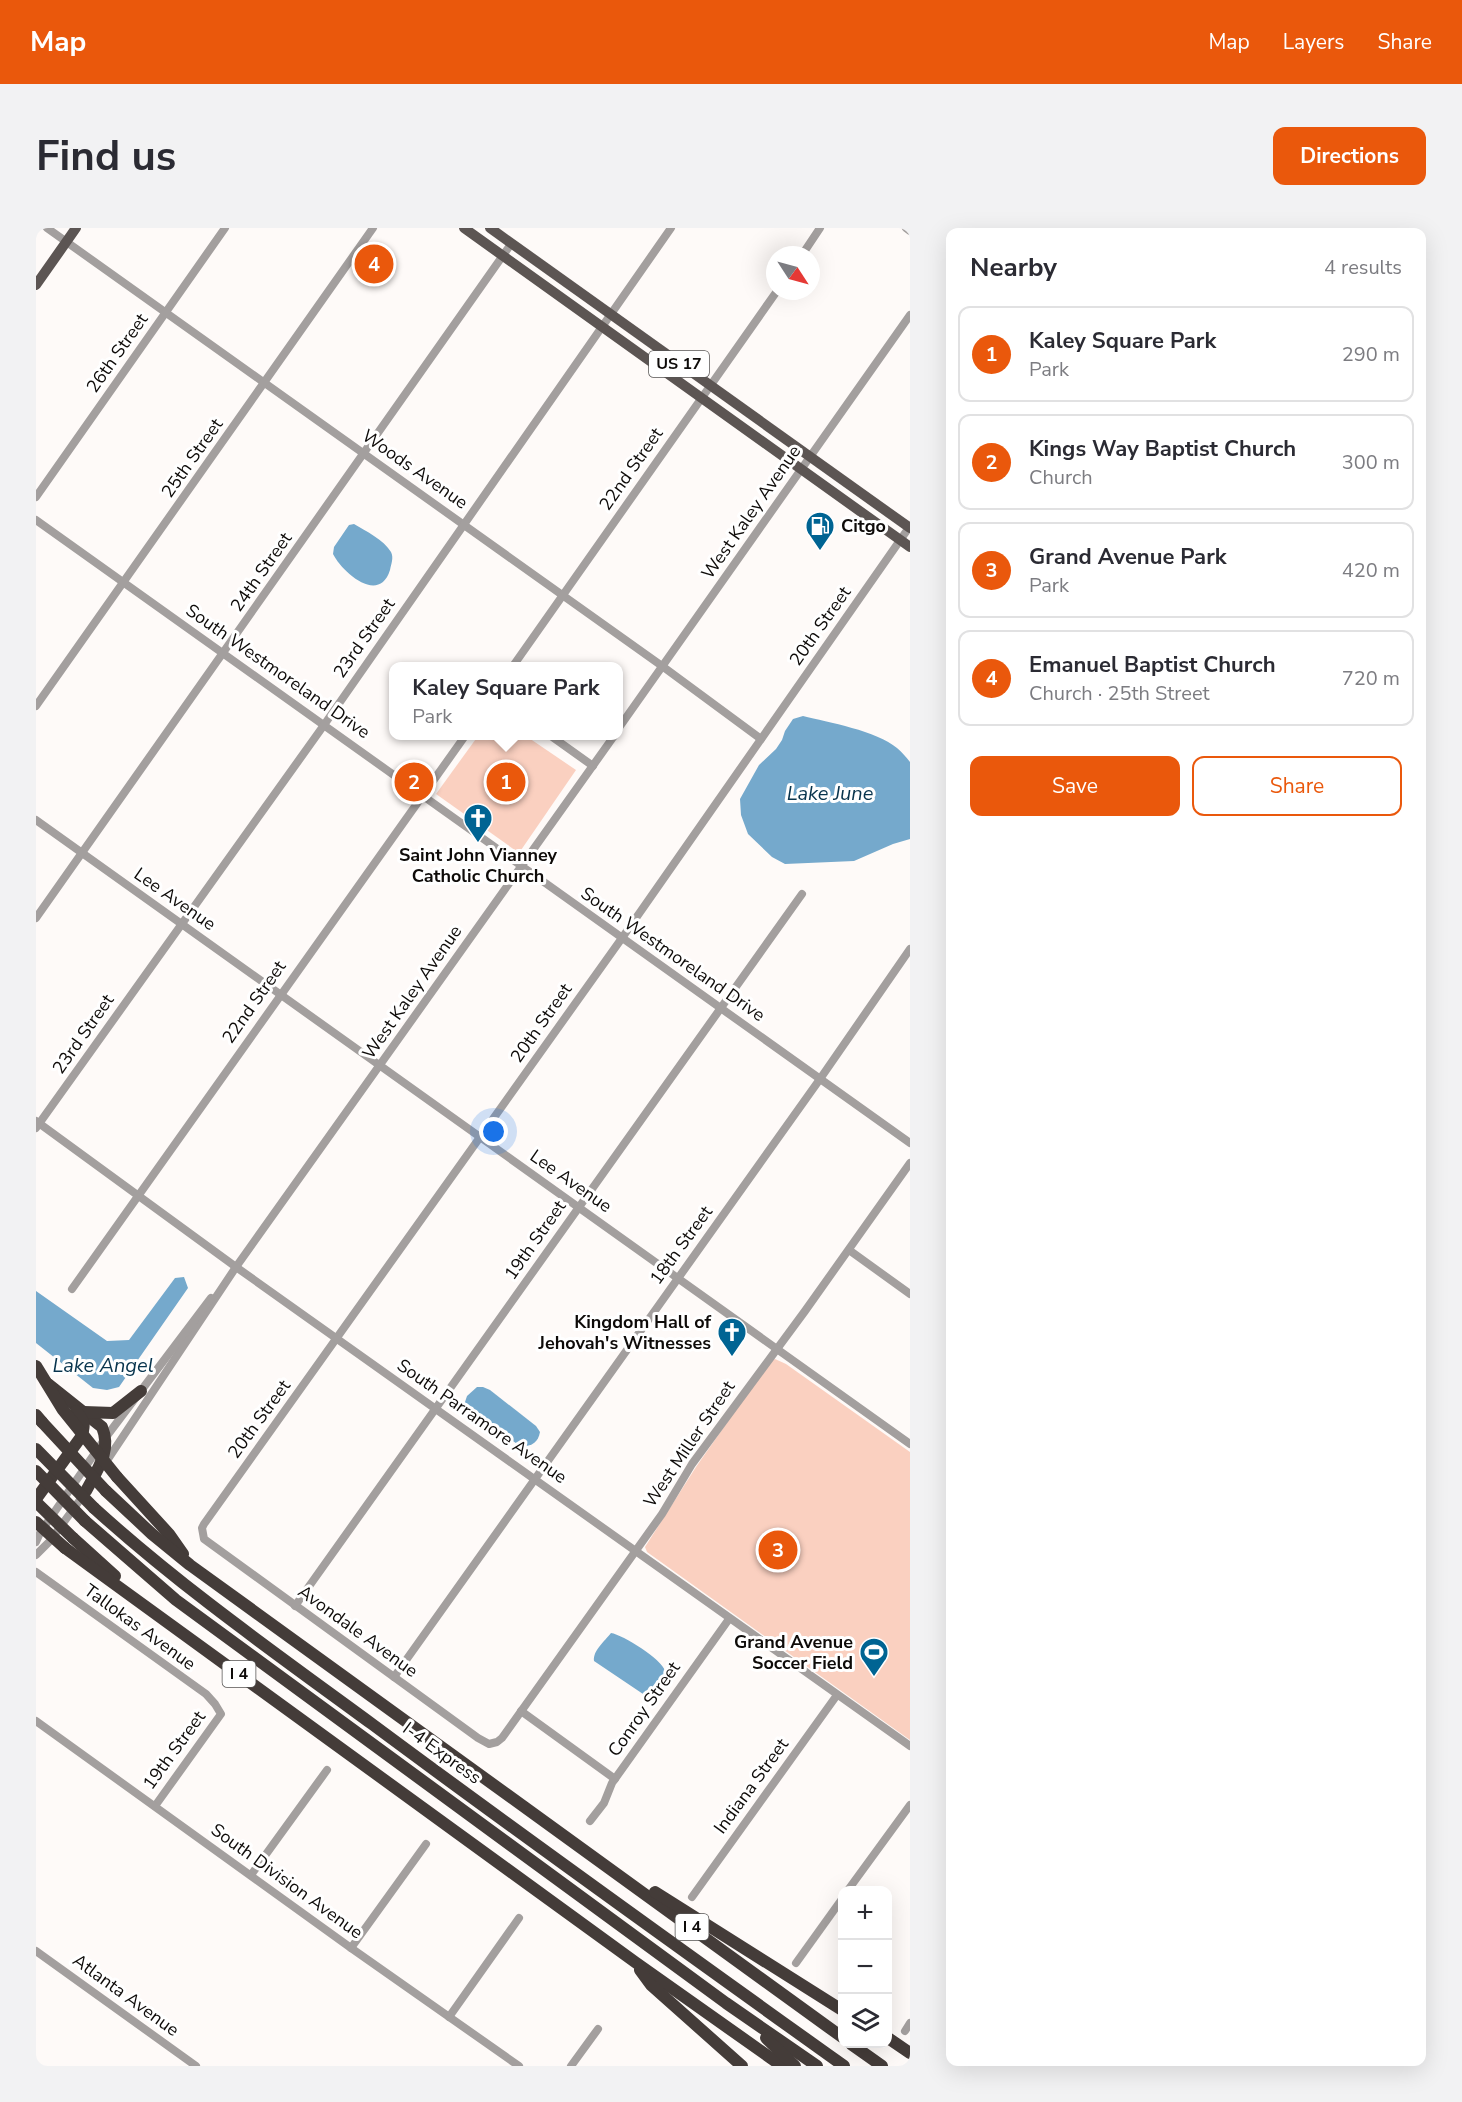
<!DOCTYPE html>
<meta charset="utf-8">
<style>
body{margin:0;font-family:"Nunito Sans",sans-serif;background:#f2f2f3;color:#2b2b33}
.controls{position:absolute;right:18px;bottom:18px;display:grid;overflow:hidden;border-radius:12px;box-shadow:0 6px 24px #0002}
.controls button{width:54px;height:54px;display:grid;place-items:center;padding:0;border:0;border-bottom:2px solid #e1e1e2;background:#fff;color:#2b2b33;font:30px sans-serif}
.compass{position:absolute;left:730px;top:18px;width:54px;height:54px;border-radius:50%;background:#fff;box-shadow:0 6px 24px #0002;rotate:126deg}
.you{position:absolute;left:458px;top:904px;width:21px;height:21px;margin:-15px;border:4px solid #fff;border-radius:50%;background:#1a73e8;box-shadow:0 0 0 9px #1a73e833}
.badge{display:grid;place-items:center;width:39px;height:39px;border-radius:50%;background:#ea580c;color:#fff;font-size:20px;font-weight:700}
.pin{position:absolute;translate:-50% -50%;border:3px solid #fff;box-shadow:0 2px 6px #0006}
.popup{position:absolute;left:353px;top:434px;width:234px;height:78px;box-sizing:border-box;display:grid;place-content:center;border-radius:12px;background:#fff;filter:drop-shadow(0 2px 4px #0005);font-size:20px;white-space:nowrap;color:#7c7c81}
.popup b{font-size:22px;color:#2b2b33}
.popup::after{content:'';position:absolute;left:50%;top:100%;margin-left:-12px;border:12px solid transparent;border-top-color:#fff}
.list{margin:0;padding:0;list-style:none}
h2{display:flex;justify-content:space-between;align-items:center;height:78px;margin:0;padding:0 24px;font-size:26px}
h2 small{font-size:20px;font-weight:400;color:#7c7c81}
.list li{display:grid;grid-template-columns:39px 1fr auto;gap:18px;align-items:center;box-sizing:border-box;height:96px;margin:0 12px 12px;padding:0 12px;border:2px solid #e1e1e2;border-radius:12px}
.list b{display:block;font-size:22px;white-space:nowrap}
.list p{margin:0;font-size:20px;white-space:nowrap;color:#7c7c81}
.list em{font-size:20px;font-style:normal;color:#7c7c81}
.actions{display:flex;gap:12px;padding:18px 24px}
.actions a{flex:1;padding:14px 0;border:2px solid #ea580c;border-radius:12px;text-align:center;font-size:21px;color:#ea580c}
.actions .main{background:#ea580c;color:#fff}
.icon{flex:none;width:33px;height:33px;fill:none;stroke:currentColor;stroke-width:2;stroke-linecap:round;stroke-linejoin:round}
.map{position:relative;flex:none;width:874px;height:1838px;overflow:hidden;border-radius:12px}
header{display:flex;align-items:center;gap:36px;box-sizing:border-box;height:84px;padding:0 30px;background:#ea580c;color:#fff}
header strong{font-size:28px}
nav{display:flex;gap:33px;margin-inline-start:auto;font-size:21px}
.intro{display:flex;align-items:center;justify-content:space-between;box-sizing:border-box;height:144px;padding:0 36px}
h1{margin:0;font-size:42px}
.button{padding:15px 27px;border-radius:12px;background:#ea580c;color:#fff;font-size:21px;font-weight:700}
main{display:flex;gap:36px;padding:0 36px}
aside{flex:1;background:#fff;border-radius:12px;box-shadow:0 6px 24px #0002}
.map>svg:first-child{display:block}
.green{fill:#fad0c0}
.water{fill:#75a9cc}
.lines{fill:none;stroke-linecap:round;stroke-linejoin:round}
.minor{stroke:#a39f9e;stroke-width:8}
.major{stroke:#5c5553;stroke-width:10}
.highway{stroke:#443c39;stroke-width:12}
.highway-bridge{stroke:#443c39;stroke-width:12}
.labels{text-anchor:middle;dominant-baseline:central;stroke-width:6;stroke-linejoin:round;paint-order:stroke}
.shield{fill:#fff;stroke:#565453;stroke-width:1.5}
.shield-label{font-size:16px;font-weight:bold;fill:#0e0b09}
.street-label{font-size:18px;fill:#0e0b09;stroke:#fff}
.poi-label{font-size:18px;font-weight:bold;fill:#0e0b09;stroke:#fff;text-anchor:end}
.water-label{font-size:20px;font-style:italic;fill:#08344d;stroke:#fff}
</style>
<header>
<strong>Map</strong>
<nav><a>Map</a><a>Layers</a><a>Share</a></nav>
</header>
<div class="intro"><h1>Find us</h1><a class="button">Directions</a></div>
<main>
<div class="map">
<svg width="874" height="1838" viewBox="0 0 874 1838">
<rect width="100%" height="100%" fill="#fefaf8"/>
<g class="green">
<path d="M442 508H490L540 542 483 625 400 566Z"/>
<path d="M739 1131 750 1136 874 1224V1512L611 1324 609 1319 660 1239 734 1133Z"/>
</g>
<g class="water">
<path d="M318 296C330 303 348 312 355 324 358 330 355 336 354 342 343 377 306 344 297 326L298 319 313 297Z"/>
<path d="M767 488C792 494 841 503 861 520 866 524 870 529 874 534V611L857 616 818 633 749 636 736 629 712 606 705 587 704 571 723 537 740 521 746 512 749 503 757 491Z"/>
<path d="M148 1049 152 1060 83 1159 71 1162 57 1160 0 1115V1063L71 1113 93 1112 139 1050Z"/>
<path d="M441 1159H447L454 1162 500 1198 504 1204C502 1215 495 1219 484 1218L431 1180 428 1177 431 1168Z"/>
<path d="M575 1405C587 1407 626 1431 629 1443 631 1451 621 1461 616 1468H610L558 1433C557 1422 569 1413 575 1405Z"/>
</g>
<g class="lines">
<g class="minor">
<path d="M11 0 626 438 725 511"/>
<path d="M870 0 874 3"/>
<path d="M766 27 784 0"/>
<path d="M0 269 189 0"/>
<path d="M0 292 874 915"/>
<path d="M874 298 586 710 168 1296 166 1300 168 1311 442 1510 453 1516 461 1514 466 1510 626 1286 656 1236 769 1083 874 935"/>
<path d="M477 438 741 63"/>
<path d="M0 478 337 0"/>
<path d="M582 501 874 87"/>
<path d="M515 508 557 538"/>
<path d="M0 592 874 1216"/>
<path d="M0 690 475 16"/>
<path d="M0 893 200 1039 874 1518"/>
<path d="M0 900 288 497 635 0"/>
<path d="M813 1022 874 1066"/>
<path d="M36 1061 429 508"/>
<path d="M68 1237 200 1039 578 508"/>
<path d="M0 1314 4 1305 70 1209 175 1070"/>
<path d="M0 1327 14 1313 49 1265"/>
<path d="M0 1344 170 1466 179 1476 185 1486 119 1578"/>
<path d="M259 1378 766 666"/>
<path d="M358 1449 784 851 874 721"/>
<path d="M485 1483 579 1551"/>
<path d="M0 1493 315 1720 483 1838"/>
<path d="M554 1593 568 1575 576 1555 693 1391"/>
<path d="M215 1647 291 1542"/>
<path d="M812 1662 874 1577"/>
<path d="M656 1669 801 1467"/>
<path d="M315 1720 390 1616"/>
<path d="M0 1723 160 1838"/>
<path d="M760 1735 806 1671"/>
<path d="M413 1789 483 1690"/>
<path d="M869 1803 874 1795"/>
<path d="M535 1838 562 1801"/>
</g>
<g class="major">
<path d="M428 0 874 319"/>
<path d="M454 0 874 300"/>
<path d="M0 57 40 0"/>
</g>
<g class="highway">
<path d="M12 1156 66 1199C76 1223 61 1242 50 1263"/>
<path d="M48 1184 77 1185 105 1163"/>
<path d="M0 1187 6 1194"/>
<path d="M81 1249 133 1306 147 1326"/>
<path d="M70 1263 116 1306 154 1337 806 1809"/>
<path d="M0 1271 45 1209C50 1196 48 1193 40 1183"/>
<path d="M58 1280C145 1359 242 1427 336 1496 492 1612 650 1725 808 1838"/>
<path d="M49 1293 140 1372 690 1775 781 1838"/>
<path d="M37 1310 79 1348"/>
<path d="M29 1320 599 1734 746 1838"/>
<path d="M619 1664 806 1782"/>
<path d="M604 1742 615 1757 706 1838"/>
<path d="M730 1810 759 1838"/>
<path d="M852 1810 874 1825"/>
<path d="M815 1816 846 1838"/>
</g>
<g class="highway-bridge">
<path d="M0 1138 27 1182 81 1249"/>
<path d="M6 1194 70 1263"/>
<path d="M0 1221 58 1280"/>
<path d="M0 1243 49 1293"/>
<path d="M0 1274 37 1310"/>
<path d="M0 1294 29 1320"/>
</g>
</g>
<defs>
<g id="fuel-pin" transform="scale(1.5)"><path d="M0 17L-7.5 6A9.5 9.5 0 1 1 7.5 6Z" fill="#006493" stroke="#fff"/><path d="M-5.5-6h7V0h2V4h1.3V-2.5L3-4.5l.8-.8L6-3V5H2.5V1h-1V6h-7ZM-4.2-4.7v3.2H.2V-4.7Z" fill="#fff"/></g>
<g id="church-pin" transform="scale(1.5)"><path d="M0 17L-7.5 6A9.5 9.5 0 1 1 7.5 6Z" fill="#006493" stroke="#fff"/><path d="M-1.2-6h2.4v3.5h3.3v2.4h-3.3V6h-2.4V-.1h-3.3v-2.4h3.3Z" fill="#fff"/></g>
<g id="stadium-pin" transform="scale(1.5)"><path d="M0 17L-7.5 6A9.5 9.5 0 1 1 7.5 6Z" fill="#006493" stroke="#fff"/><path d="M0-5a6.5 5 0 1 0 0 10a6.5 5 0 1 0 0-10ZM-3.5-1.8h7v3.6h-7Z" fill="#fff"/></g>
</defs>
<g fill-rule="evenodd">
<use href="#fuel-pin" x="784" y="298"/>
<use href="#church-pin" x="442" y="590"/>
<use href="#church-pin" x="696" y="1104"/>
<use href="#stadium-pin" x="838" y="1424"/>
</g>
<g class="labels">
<g class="shield">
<rect x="613" y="123" width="60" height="26" rx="4.5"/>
<rect x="186.5" y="1433" width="33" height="26" rx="4.5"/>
<rect x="639.5" y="1686" width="33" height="26" rx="4.5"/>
</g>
<g class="shield-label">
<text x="643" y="136">US 17</text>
<text x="203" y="1446">I 4</text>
<text x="656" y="1699">I 4</text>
</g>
<g class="street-label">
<text transform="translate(81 125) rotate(-55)">26th Street</text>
<text transform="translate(156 230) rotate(-55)">25th Street</text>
<text transform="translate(379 241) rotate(35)">Woods Avenue</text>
<text transform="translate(595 241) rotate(-55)">22nd Street</text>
<text transform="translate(715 284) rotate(-55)">West Kaley Avenue</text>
<text transform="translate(225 344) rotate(-55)">24th Street</text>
<text transform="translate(784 398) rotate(-55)">20th Street</text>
<text transform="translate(328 410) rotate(-55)">23rd Street</text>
<text transform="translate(242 443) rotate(35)">South Westmoreland Drive</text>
<text transform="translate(139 671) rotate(35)">Lee Avenue</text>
<text transform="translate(637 726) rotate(35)">South Westmoreland Drive</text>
<text transform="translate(376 764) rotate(-55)">West Kaley Avenue</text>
<text transform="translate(218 774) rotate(-55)">22nd Street</text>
<text transform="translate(505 795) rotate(-55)">20th Street</text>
<text transform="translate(47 806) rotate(-55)">23rd Street</text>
<text transform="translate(535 953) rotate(35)">Lee Avenue</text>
<text transform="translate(499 1012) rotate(-55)">19th Street</text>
<text transform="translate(645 1017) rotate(-54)">18th Street</text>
<text transform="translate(223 1191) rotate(-54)">20th Street</text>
<text transform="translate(446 1193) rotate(35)">South Parramore Avenue</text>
<text transform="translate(653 1216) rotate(-56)">West Miller Street</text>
<text transform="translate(104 1399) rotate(36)">Tallokas Avenue</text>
<text transform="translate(322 1403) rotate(36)">Avondale Avenue</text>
<text transform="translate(608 1481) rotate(-55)">Conroy Street</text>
<text transform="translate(138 1522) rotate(-54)">19th Street</text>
<text transform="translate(406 1525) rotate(36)">I-4 Express</text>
<text transform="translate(715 1558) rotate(-54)">Indiana Street</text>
<text transform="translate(251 1653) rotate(36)">South Division Avenue</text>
<text transform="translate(90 1767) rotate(36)">Atlanta Avenue</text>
</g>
<g class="poi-label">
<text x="805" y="298" text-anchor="start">Citgo</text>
<text x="442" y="627" text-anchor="middle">Saint John Vianney<tspan x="442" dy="21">Catholic Church</tspan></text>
<text x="675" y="1094">Kingdom Hall of<tspan x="675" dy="21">Jehovah's Witnesses</tspan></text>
<text x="817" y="1414">Grand Avenue<tspan x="817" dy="21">Soccer Field</tspan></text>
</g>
<g class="water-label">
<text x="794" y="565">Lake June</text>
<text x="67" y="1137">Lake Angel</text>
</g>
</g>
</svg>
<div class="controls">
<button>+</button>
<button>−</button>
<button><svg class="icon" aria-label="layers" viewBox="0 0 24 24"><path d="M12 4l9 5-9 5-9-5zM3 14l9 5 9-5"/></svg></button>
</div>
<svg class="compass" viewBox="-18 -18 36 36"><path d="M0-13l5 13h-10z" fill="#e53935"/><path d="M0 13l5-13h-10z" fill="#7c7c81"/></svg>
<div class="you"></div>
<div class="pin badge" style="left:470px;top:554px">1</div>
<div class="popup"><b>Kaley Square Park</b>Park</div>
<div class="pin badge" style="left:378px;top:554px">2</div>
<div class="pin badge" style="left:742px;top:1322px">3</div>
<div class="pin badge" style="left:338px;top:36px">4</div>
</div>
<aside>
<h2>Nearby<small>4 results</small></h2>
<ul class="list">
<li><span class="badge">1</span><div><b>Kaley Square Park</b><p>Park</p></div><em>290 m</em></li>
<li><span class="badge">2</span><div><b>Kings Way Baptist Church</b><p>Church</p></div><em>300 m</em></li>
<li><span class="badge">3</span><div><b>Grand Avenue Park</b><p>Park</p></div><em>420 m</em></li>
<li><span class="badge">4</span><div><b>Emanuel Baptist Church</b><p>Church · 25th Street</p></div><em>720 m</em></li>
</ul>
<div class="actions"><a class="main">Save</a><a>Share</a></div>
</aside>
</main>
